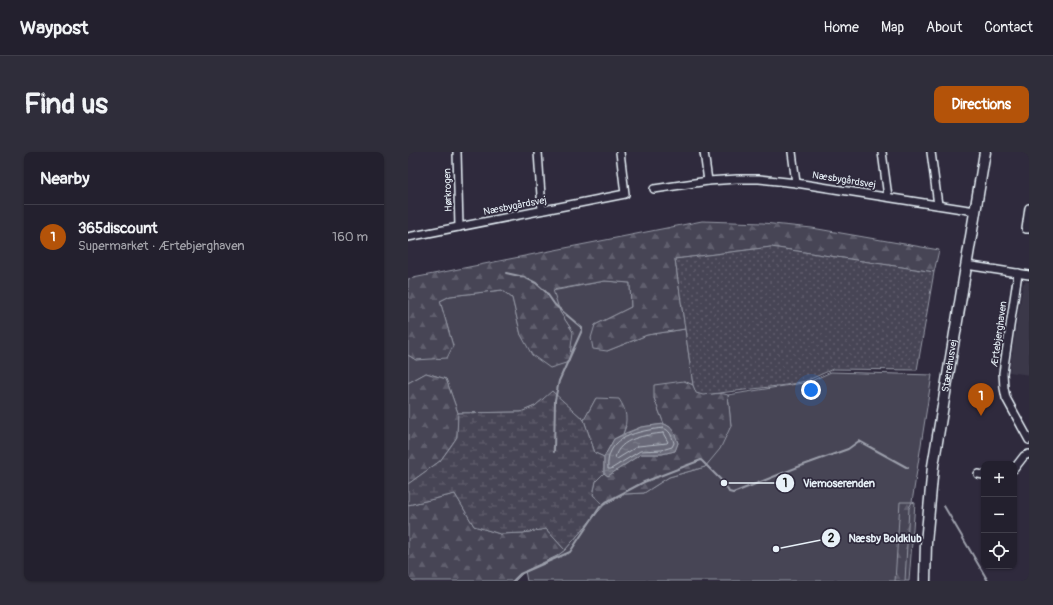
<!DOCTYPE html>
<meta charset="utf-8">
<style>
body{margin:0;font-family:Pangolin,sans-serif;background:#2f2d3a;color:#f1f3f6}
.controls{position:absolute;right:12px;bottom:12px;display:grid;overflow:hidden;border-radius:8px;box-shadow:0 1px 3px #0004}
.controls button{width:36px;height:36px;display:grid;place-items:center;padding:0;border:0;border-bottom:1px solid #403e4a;background:#23202e;color:#f1f3f6;font:20px sans-serif}
.you{position:absolute;left:403px;top:238px;width:14px;height:14px;margin:-10px;border:3px solid #fff;border-radius:50%;background:#1a73e8;box-shadow:0 0 0 6px #1a73e833}
.badge{display:grid;place-items:center;width:26px;height:26px;border-radius:50%;background:#b45309;color:#fff;font-size:13px;font-weight:700}
.pin{position:absolute;translate:-50% -33px;filter:drop-shadow(0 1px 2px #0008)}
.pin::after{content:'';position:absolute;top:21px;width:14px;height:12px;background:inherit;clip-path:polygon(0 0,100% 0,50% 100%)}
.list{margin:0;padding:0;list-style:none}
h2{display:flex;justify-content:space-between;align-items:center;height:52px;margin:0;padding:0 16px;font-size:17px}
h2 small{font-size:13px;font-weight:400;color:#a3a3aa}
.list li{display:grid;grid-template-columns:26px 1fr auto;gap:12px;align-items:center;box-sizing:border-box;height:64px;padding:0 16px;border-top:1px solid #403e4a}
.list b{display:block;font-size:15px;white-space:nowrap}
.list p{margin:0;font-size:13px;white-space:nowrap;color:#a3a3aa}
.list em{font-size:13px;font-style:normal;color:#a3a3aa}
.icon{flex:none;width:22px;height:22px;fill:none;stroke:currentColor;stroke-width:2;stroke-linecap:round;stroke-linejoin:round}
.map{position:relative;flex:none;width:621px;height:429px;overflow:hidden;border-radius:8px}
header{display:flex;align-items:center;gap:24px;box-sizing:border-box;height:56px;padding:0 20px;background:#23202e;border-bottom:1px solid #403e4a}
header strong{font-size:19px}
nav{display:flex;gap:22px;margin-inline-start:auto;font-size:14px}
.intro{display:flex;align-items:center;justify-content:space-between;box-sizing:border-box;height:96px;padding:0 24px}
h1{margin:0;font-size:28px}
.button{padding:10px 18px;border-radius:8px;background:#b45309;color:#fff;font-size:14px;font-weight:700}
main{display:flex;gap:24px;padding:0 24px}
aside{flex:1;background:#23202e;border-radius:8px;box-shadow:0 1px 3px #0004}
.map>svg:first-child{display:block}
.built{fill:#3b3749}
.grass{fill:#464455;stroke:#979aa6}
.forest{fill:url(#forest-firs);stroke:#979aa6}
.wetland{fill:url(#wetland-marsh);stroke:#979aa6}
.park{fill:url(#park-dots);stroke:#979aa6}
.water{fill:url(#water-ripples);stroke:#9c9fab}
.lines{fill:none;stroke-linecap:round;stroke-linejoin:round}
.shore{stroke:#b5bbc5;stroke-width:1}
.stream{stroke:#9c9fab;stroke-width:2}
.street-casing{stroke:#e8f1f8;stroke-width:10}
.secondary-casing{stroke:#e8f1f8;stroke-width:13}
.street{stroke:#2f2a3d;stroke-width:7}
.secondary{stroke:#2f2a3d;stroke-width:10}
.labels{text-anchor:middle;dominant-baseline:central;stroke-width:3.5;stroke-linejoin:round;paint-order:stroke}
.street-label{font-size:10px;fill:#e8f1f8;stroke:#2f2a3d}
.leader{fill:none;stroke:#e8f1f8;stroke-width:1.5}
.callout-dot{fill:#e8f1f8;stroke:#2f2a3d;stroke-width:1.5}
.mark-label{font-size:12px;text-anchor:middle;font-weight:bold;fill:#111}
.callout-label{font-size:11px;text-anchor:middle;font-weight:bold;fill:#e8f1f8;stroke:#2f2a3d;stroke-width:3.5;stroke-linejoin:round;paint-order:stroke}
</style>
<header>
<strong>Waypost</strong>
<nav><a>Home</a><a>Map</a><a>About</a><a>Contact</a></nav>
</header>
<div class="intro"><h1>Find us</h1><a class="button">Directions</a></div>
<main>
<aside>
<h2>Nearby<small></small></h2>
<ul class="list">
<li><span class="badge">1</span><div><b>365discount</b><p>Supermarket · Ærtebjerghaven</p></div><em>160 m</em></li>
</ul>
</aside>
<div class="map">
<svg width="621" height="429" viewBox="0 0 621 429">
<defs>
<pattern id="forest-firs" width="22" height="20" patternUnits="userSpaceOnUse"><rect width="22" height="20" fill="#464455"/><path d="M5 1l3.5 6h-7zM16 11l3.5 6h-7z" fill="#615f6e"/></pattern>
<pattern id="wetland-marsh" width="20" height="14" patternUnits="userSpaceOnUse"><rect width="20" height="14" fill="#464455"/><path d="M1 5h8M5 5V1M11 12h8M15 12V8" fill="none" stroke="#615f6e"/></pattern>
<pattern id="park-dots" width="8" height="8" patternUnits="userSpaceOnUse"><rect width="8" height="8" fill="#464455"/><path d="M2 2h.1M6 6h.1" fill="none" stroke="#615f6e" stroke-width="1.8" stroke-linecap="round"/></pattern>
<pattern id="water-ripples" width="26" height="14" patternUnits="userSpaceOnUse"><rect width="26" height="14" fill="#696978"/><path d="M2 4q2-2 4 0t4 0M15 11q2-2 4 0t4 0" fill="none" stroke="#7e7f8c"/></pattern>
</defs>
<rect width="100%" height="100%" fill="#2f2a3d"/>
<filter id="ink" filterUnits="userSpaceOnUse"><feTurbulence type="fractalNoise" baseFrequency=".025" numOctaves="2"/><feDisplacementMap in="SourceGraphic" scale="8" xChannelSelector="R" yChannelSelector="G"/><feConvolveMatrix kernelMatrix="1 2 1 2 8 2 1 2 1" color-interpolation-filters="sRGB"/></filter>
<g filter="url(#ink)">
<path class="built" d="M618 129 621 130V223L601 220 615 132Z"/>
<g class="grass">
<path d="M197 129 222 131 223 155 187 173 199 199 239 183 277 177 285 233 276 229 246 246 256 272 233 275 215 282 218 274 188 246 176 268 144 240 127 254 113 260 50 261 38 227 18 221 0 231V203L8 208 45 194 32 149 42 144 94 138 104 146 113 183 165 180 152 160 144 139Z"/>
<path d="M423 220 524 223 504 350 507 351 501 429H119L117 419 149 404 157 398 196 353 217 342 236 341 261 325 297 315 323 274 320 243 401 230Z"/>
</g>
<g class="forest">
<path d="M294 69 355 71 404 76 531 98 526 120 363 95 267 107 277 177 239 183 199 199 185 197 183 186 187 173 223 155 222 131 197 129 145 138 152 160 165 180 161 210 142 216 124 203 113 183 104 146 94 138 42 144 32 149 45 194 39 206 8 208 0 203V127Z"/>
<path d="M18 221 38 227 50 261 49 285 32 309 0 332V231Z"/>
<path d="M276 229 285 233 288 240C299 245 309 239 320 243L323 274 312 297 297 315 261 325 236 341 217 342 196 353 185 343 188 329 196 321 200 324 233 302H254L267 299 270 291 262 275 256 272 246 246V233Z"/>
<path d="M188 246 211 247C219 259 220 268 215 282L206 287 196 305 187 301 176 268Z"/>
<path d="M47 342 66 374 92 382 115 381 138 377 157 398 149 404 117 419 107 429H0V353Z"/>
<path d="M492 350H504L501 356 497 429H487Z"/>
</g>
<path class="wetland" d="M144 239 176 268 187 301 196 305V321L188 329 185 343 196 353 157 398 138 377 115 381 92 382 66 374 47 342 0 353V332L32 309 43 294 49 285 50 261 113 260 127 254Z"/>
<path class="park" d="M363 95 526 120 509 218 425 217 398 229 378 233 295 243 288 241 285 233 267 107Z"/>
<path class="water" d="M256 272C265 275 267 282 270 291L267 299 254 302H233L200 324 196 321V305L206 287 233 275Z"/>
<g class="lines">
<g class="shore">
<path d="M255 276C262 278 264 284 266 291L264 295 254 298 232 299 203 317H200C197 284 231 279 255 276Z"/>
<path d="M255 281 260 290 259 291 230 294 209 307 207 306C211 286 238 283 255 281Z"/>
</g>
<g class="stream">
<path d="M98 121 116 125 128 131 138 140 147 153 174 176V178L151 229 147 248 146 300"/>
<path d="M536 354 580 429"/>
<path d="M105 429 112 422 162 400 192 355 198 350 236 330 293 308 316 331 321 340 325 341 390 315 440 297 451 289 500 316"/>
</g>
<g class="street-casing">
<g id="street">
<path d="M49 0 51 75"/>
<path d="M130 0 134 58"/>
<path d="M296 0 300 29"/>
<path d="M384 0 388 31"/>
<path d="M474 0 480 45"/>
<path d="M523 0 530 53"/>
<path d="M246 37 300 29 329 27H351L388 31 567 59"/>
<path d="M621 56 618 77H621"/>
<path d="M0 85 217 42 212 0"/>
<path d="M558 113 621 123"/>
<path d="M610 121 595 221 596 236 598 246 621 288"/>
<path d="M606 317 616 304 621 302"/>
<path d="M570 322 576 323"/>
</g>
</g>
<g class="secondary-casing">
<g id="secondary">
<path id="s1" d="M517 429 518 391 525 314 577 0"/>
</g>
</g>
<use href="#street" class="street"/>
<use href="#secondary" class="secondary"/>
</g>
</g>
<g class="labels">
<g class="street-label">
<text transform="translate(436 28) rotate(9)">Næsbygårdsvej</text>
<text transform="translate(40 38) rotate(-92)">Hørkrogen</text>
<text transform="translate(107 54) rotate(-11)">Næsbygårdsvej</text>
<text transform="translate(591 182) rotate(-82)">Ærtebjerghaven</text>
<text stroke="none"><textPath href="#s1" startOffset="217">Stærehusvej</textPath></text>
</g>
</g>
<path class="leader" d="M316 331L377 331M368 397L423 386"/>
<g class="callout-dot">
<circle cx="316" cy="331" r="4"/>
<circle cx="368" cy="397" r="4"/>
<circle cx="377" cy="331" r="10"/>
<circle cx="423" cy="386" r="10"/>
</g>
<g class="mark-label">
<text x="377" y="335">1</text>
<text x="423" y="390">2</text>
</g>
<g class="callout-label">
<text x="431" y="335">Viemoserenden</text>
<text x="477" y="390">Næsby Boldklub</text>
</g>
</svg>
<div class="controls">
<button>+</button>
<button>−</button>
<button><svg class="icon" aria-label="locate" viewBox="0 0 24 24"><circle cx="12" cy="12" r="6"/><path d="M12 2v4M12 18v4M2 12h4M18 12h4"/></svg></button>
</div>
<div class="you"></div>
<div class="pin badge" style="left:573px;top:264px">1</div>
</div>
</main>
